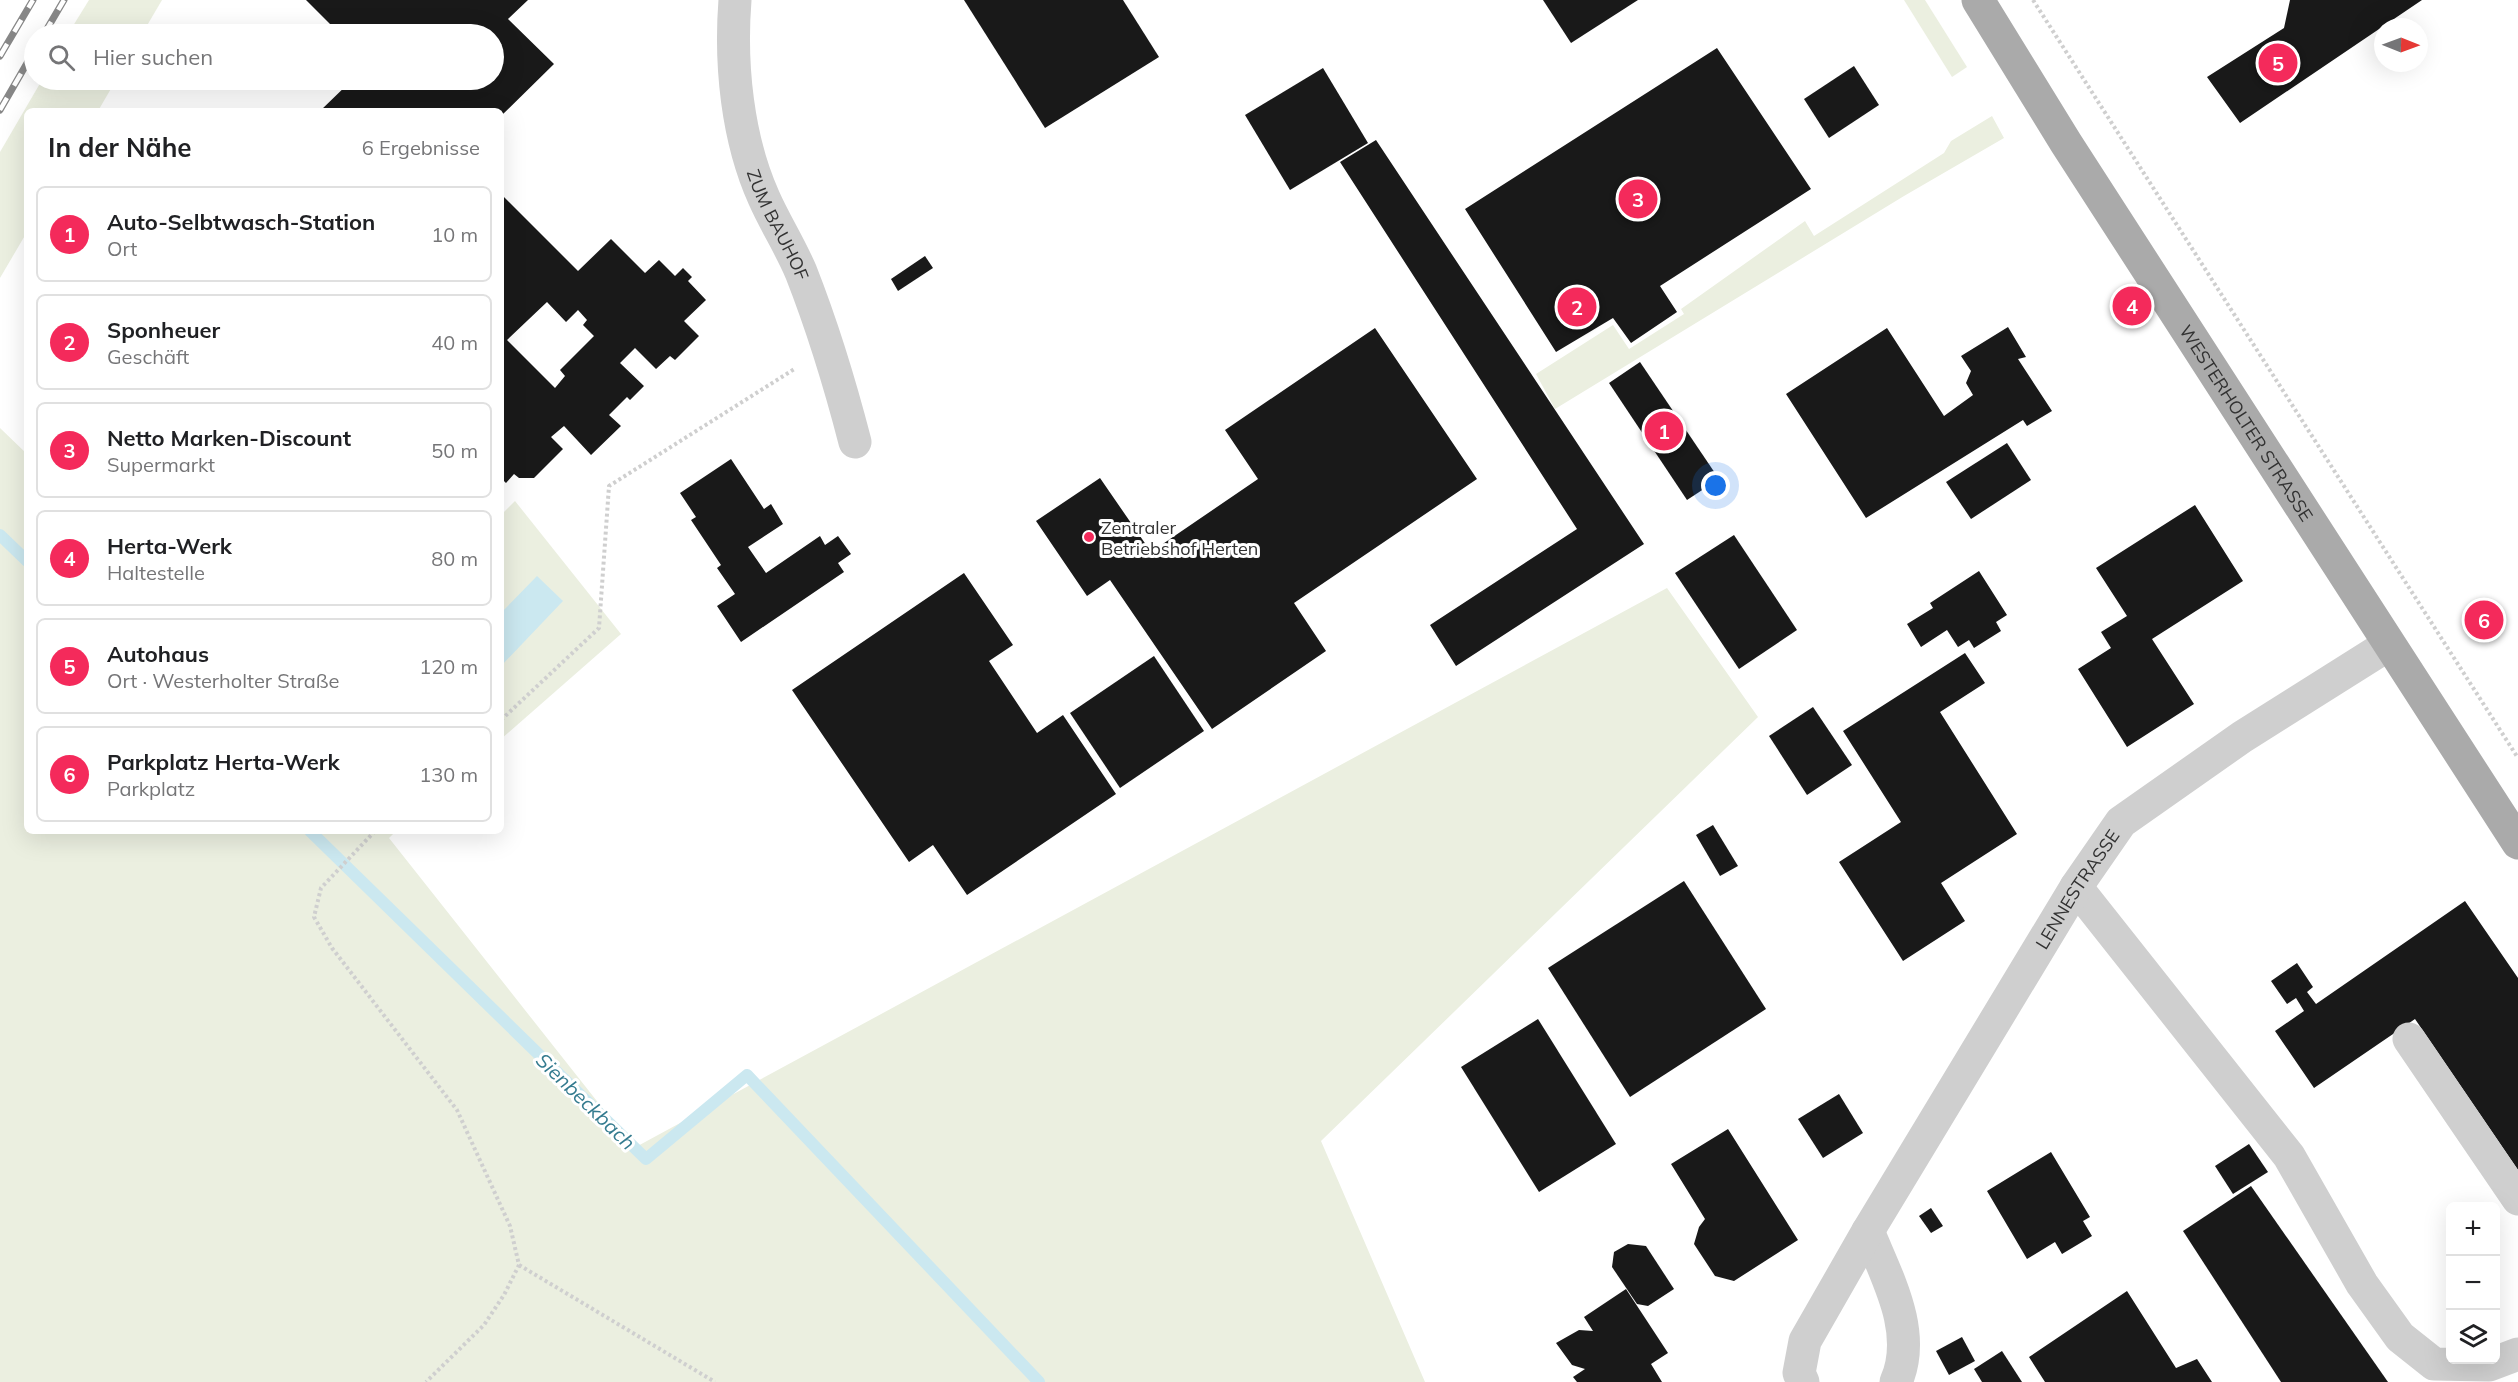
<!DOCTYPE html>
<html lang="de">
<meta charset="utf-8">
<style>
body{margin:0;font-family:Mulish,sans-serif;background:#f2f2f2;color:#202124}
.controls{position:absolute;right:18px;bottom:18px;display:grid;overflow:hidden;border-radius:9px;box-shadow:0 6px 24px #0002}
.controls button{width:54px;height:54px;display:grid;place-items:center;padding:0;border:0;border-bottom:2px solid #e0e0e0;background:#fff;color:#202124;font:30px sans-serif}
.compass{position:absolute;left:2374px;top:18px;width:54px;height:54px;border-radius:50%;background:#fff;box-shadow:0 6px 24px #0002;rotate:91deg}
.you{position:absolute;left:1716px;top:486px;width:21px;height:21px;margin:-15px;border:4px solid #fff;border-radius:50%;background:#1a73e8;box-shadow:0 0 0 9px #1a73e833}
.badge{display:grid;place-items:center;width:39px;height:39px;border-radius:50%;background:#f42a5b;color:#fff;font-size:20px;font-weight:700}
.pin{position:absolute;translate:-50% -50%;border:3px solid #fff;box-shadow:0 2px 6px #0006}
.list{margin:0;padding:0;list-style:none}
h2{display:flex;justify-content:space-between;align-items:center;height:78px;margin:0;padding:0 24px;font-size:26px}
h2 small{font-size:20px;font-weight:400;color:#757577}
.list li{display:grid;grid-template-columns:39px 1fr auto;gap:18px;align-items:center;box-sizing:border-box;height:96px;margin:0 12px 12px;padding:0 12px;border:2px solid #e0e0e0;border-radius:9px}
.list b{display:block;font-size:22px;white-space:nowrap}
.list p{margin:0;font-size:20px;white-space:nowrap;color:#757577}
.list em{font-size:20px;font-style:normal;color:#757577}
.icon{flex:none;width:33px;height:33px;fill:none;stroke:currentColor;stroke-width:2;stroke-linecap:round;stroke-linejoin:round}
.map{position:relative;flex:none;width:2518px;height:1382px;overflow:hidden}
.search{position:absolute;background:#fff;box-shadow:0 6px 24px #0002;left:24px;top:24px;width:480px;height:66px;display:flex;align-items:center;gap:15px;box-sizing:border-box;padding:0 21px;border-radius:33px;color:#757577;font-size:22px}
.panel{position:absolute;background:#fff;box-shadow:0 6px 24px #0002;left:24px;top:108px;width:480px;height:726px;border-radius:9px}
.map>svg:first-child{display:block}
.green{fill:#ebefe0}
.water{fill:#cbe8f0}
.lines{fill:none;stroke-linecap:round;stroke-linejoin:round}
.stream{stroke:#cbe8f0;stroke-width:12}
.building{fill:#191919;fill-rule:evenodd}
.path{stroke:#cfcfcf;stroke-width:4;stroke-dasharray:3 3;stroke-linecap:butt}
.minor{stroke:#cfcfcf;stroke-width:33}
.major{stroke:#aaa;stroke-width:33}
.rail-casing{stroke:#878787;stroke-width:7}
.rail{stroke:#fff;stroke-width:4.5;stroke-dasharray:14;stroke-linecap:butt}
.poi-dot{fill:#f42a5b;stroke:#fff;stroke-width:2}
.labels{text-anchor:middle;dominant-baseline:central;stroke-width:6;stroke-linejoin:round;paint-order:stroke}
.street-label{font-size:18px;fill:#323232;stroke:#fff}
.poi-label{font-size:18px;fill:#323232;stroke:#fff;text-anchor:start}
.water-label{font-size:20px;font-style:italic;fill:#347b8f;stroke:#fff}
</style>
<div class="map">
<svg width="2518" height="1382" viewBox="0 0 2518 1382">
<rect width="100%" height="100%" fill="#fff"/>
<g class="green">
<path d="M89 0H162L142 34H68Z"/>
<path d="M1904 0H1925L1967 67 1952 77Z"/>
<path d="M42 80H116L98 111H27V232L0 278V152Z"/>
<path d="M1992 116 2004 138 1904 196 1555 409 1536 374 1613 325 1629 349 1684 314 1681 309 1805 221 1814 236 1944 153 1951 141Z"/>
<path d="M0 428 27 454V831H396L389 838 634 1148 1667 588 1758 717 1321 1141 1425 1382H0Z"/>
<path d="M515 501 621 634 501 739V515Z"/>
</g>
<path class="water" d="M537 576 563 601 501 666V613Z"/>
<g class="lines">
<g class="stream">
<path d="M0 535 27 561"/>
<path d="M310 831 646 1159 747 1075 1039 1382"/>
</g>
</g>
<g class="building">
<path d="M306 0H528L508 19 554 64 501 116V111H320L352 80H494V34H340Z"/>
<path d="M964 0H1123L1159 57 1045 128Z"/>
<path d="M1543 0H1638L1571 43Z"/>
<path d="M2290 0H2422L2240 123 2207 77 2284 28Z"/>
<path d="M1717 48 1811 189 1660 286 1677 312 1631 343 1613 318 1556 352 1465 209Z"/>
<path d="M1854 66 1879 105 1829 138 1804 99Z"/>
<path d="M1323 68 1368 143 1290 190 1245 115Z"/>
<path d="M1376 140 1644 544 1456 666 1430 625 1577 529 1340 162Z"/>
<path d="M501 194 578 271 611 239 645 273 659 260 675 276 683 268 692 277 688 281 706 300 684 321 699 336 675 360 670 356 656 369 635 348 620 363 644 386 630 400 627 397 609 415 621 426 591 455 564 426 551 437 563 449 534 478H519L514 474 506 483 501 478ZM547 302 566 322 578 310 587 320 583 325 594 336 560 370 565 376 555 388 507 340Z"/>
<path d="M925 256 933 268 898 291 891 279Z"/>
<path d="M2008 327 2026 357 2018 359 2052 411 2027 426 2023 420 1866 518 1786 394 1887 328 1944 416 1973 395 1966 383 1971 371 1961 356Z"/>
<path d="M1375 328 1477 479 1294 603 1326 651 1212 729 1110 580 1087 596 1036 521 1100 478 1151 552 1258 479 1225 430Z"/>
<path d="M1640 362 1719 479 1687 500 1609 383Z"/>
<path d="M2007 443 2031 480 1971 519 1946 482Z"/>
<path d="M731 459 764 509 771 504 783 524 748 547 766 573 820 536 825 545 838 536 851 554 838 563 844 572 741 642 717 606 735 594 717 568 721 565 691 520 696 517 680 493Z"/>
<path d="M2195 505 2243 581 2152 639 2194 704 2127 747 2078 669 2111 648 2101 632 2127 616 2096 568Z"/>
<path d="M1734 535 1797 630 1739 669 1675 573Z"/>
<path d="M1979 571 2007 615 1996 622 2001 631 1974 648 1969 640 1958 647 1947 630 1921 647 1907 624 1933 608 1930 603Z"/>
<path d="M964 573 1013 645 989 661 1037 733 1063 715 1116 794 967 895 933 845 909 862 792 690Z"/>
<path d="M1965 653 1985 683 1940 712 2017 834 1941 883 1965 921 1903 961 1839 862 1901 822 1843 731Z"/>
<path d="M1154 656 1204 731 1120 788 1070 713Z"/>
<path d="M1813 707 1852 765 1807 795 1769 736Z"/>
<path d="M1713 825 1738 866 1720 876 1696 835Z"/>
<path d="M1684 881 1766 1009 1630 1097 1548 968Z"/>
<path d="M2465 901 2518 978V1170L2415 1019 2314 1088 2275 1031 2304 1011 2296 998 2287 1004 2271 981 2297 963 2313 987 2307 992 2316 1004Z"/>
<path d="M1538 1019 1616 1144 1539 1192 1461 1067Z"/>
<path d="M1839 1094 1863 1133 1823 1158 1798 1119Z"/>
<path d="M1728 1129 1798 1240 1734 1281 1715 1276 1694 1244 1699 1227 1705 1219 1671 1164Z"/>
<path d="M2249 1144 2268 1172 2233 1194 2215 1166Z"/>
<path d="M2051 1152 2090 1217 2083 1221 2092 1236 2062 1254 2055 1242 2027 1259 1987 1191Z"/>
<path d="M2251 1186 2388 1382H2281L2183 1231Z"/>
<path d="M1931 1208 1943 1226 1931 1233 1919 1216Z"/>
<path d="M1628 1244 1646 1246 1674 1289 1648 1306 1637 1304 1612 1267 1614 1252Z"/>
<path d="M1626 1289 1668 1353 1651 1364 1662 1382H1577L1573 1377 1585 1369 1572 1365 1556 1343 1579 1330 1593 1331 1584 1317Z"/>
<path d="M2127 1291 2176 1368 2197 1359 2212 1382H2045L2029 1357Z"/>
<path d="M1962 1337 1975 1361 1949 1375 1936 1351Z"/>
<path d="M2002 1351 2022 1382H1982L1974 1369Z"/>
</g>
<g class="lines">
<g class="path">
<path d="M2033 0 2518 758"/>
<path d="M501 720 599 628 609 486 796 368"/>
<path d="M375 831 321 888 314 917 332 948 457 1110 510 1226 519 1265 504 1295 484 1325 426 1382"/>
<path d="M519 1265 715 1382"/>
</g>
<g class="minor">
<path id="s1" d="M735 0C730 64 737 138 764 198 775 223 790 246 801 272 823 328 840 384 855 442"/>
<path d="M2076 887 2289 1156 2362 1284 2400 1337 2434 1364 2489 1365 2518 1354"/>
<path d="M2409 1039 2518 1199"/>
<path d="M1868 1231C1887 1278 1918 1332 1896 1382"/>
<path id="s2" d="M1803 1382 1799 1373 1805 1341 1868 1231 2076 887 2121 822 2242 737 2388 645"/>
</g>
<path class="major" id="s3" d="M1978 0 2066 143 2518 843"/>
<g class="rail-casing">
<g id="rail">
<path d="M44 34 64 0"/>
<path d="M0 56 33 0"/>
<path d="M0 110 34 51"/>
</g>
</g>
<use href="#rail" class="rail"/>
</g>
<circle class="poi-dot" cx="1089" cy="537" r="6"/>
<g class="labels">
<g class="street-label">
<text stroke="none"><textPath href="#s1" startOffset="232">ZUM BAUHOF</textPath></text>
<text stroke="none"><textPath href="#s3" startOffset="501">WESTERHOLTER STRASSE</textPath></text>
<text stroke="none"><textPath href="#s2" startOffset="570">LENNESTRASSE</textPath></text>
</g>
<g class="poi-label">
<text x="1101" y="527">Zentraler<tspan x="1101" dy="21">Betriebshof Herten</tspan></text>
</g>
<g class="water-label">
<text transform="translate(586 1101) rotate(44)">Sienbeckbach</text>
</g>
</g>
</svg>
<div class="controls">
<button>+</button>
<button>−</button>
<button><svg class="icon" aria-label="layers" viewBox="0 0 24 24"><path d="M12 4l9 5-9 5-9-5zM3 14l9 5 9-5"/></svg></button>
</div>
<svg class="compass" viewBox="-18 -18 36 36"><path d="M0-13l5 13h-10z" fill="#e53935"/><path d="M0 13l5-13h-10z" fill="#757577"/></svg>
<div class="you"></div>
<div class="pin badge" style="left:1664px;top:431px">1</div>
<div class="pin badge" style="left:1577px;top:307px">2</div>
<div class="pin badge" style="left:1638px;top:199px">3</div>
<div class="pin badge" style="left:2132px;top:306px">4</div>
<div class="pin badge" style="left:2278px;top:63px">5</div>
<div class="pin badge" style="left:2484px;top:620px">6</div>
<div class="search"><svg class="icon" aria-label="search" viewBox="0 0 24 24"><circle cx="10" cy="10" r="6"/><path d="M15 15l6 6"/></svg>Hier suchen</div>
<section class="panel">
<h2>In der Nähe<small>6 Ergebnisse</small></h2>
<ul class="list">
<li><span class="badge">1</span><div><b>Auto-Selbtwasch-Station</b><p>Ort</p></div><em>10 m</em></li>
<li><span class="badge">2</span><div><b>Sponheuer</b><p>Geschäft</p></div><em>40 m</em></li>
<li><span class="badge">3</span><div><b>Netto Marken-Discount</b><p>Supermarkt</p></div><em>50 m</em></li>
<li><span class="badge">4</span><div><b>Herta-Werk</b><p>Haltestelle</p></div><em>80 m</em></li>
<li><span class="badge">5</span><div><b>Autohaus</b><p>Ort · Westerholter Straße</p></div><em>120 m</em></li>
<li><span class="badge">6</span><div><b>Parkplatz Herta-Werk</b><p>Parkplatz</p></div><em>130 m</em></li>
</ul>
</section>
</div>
